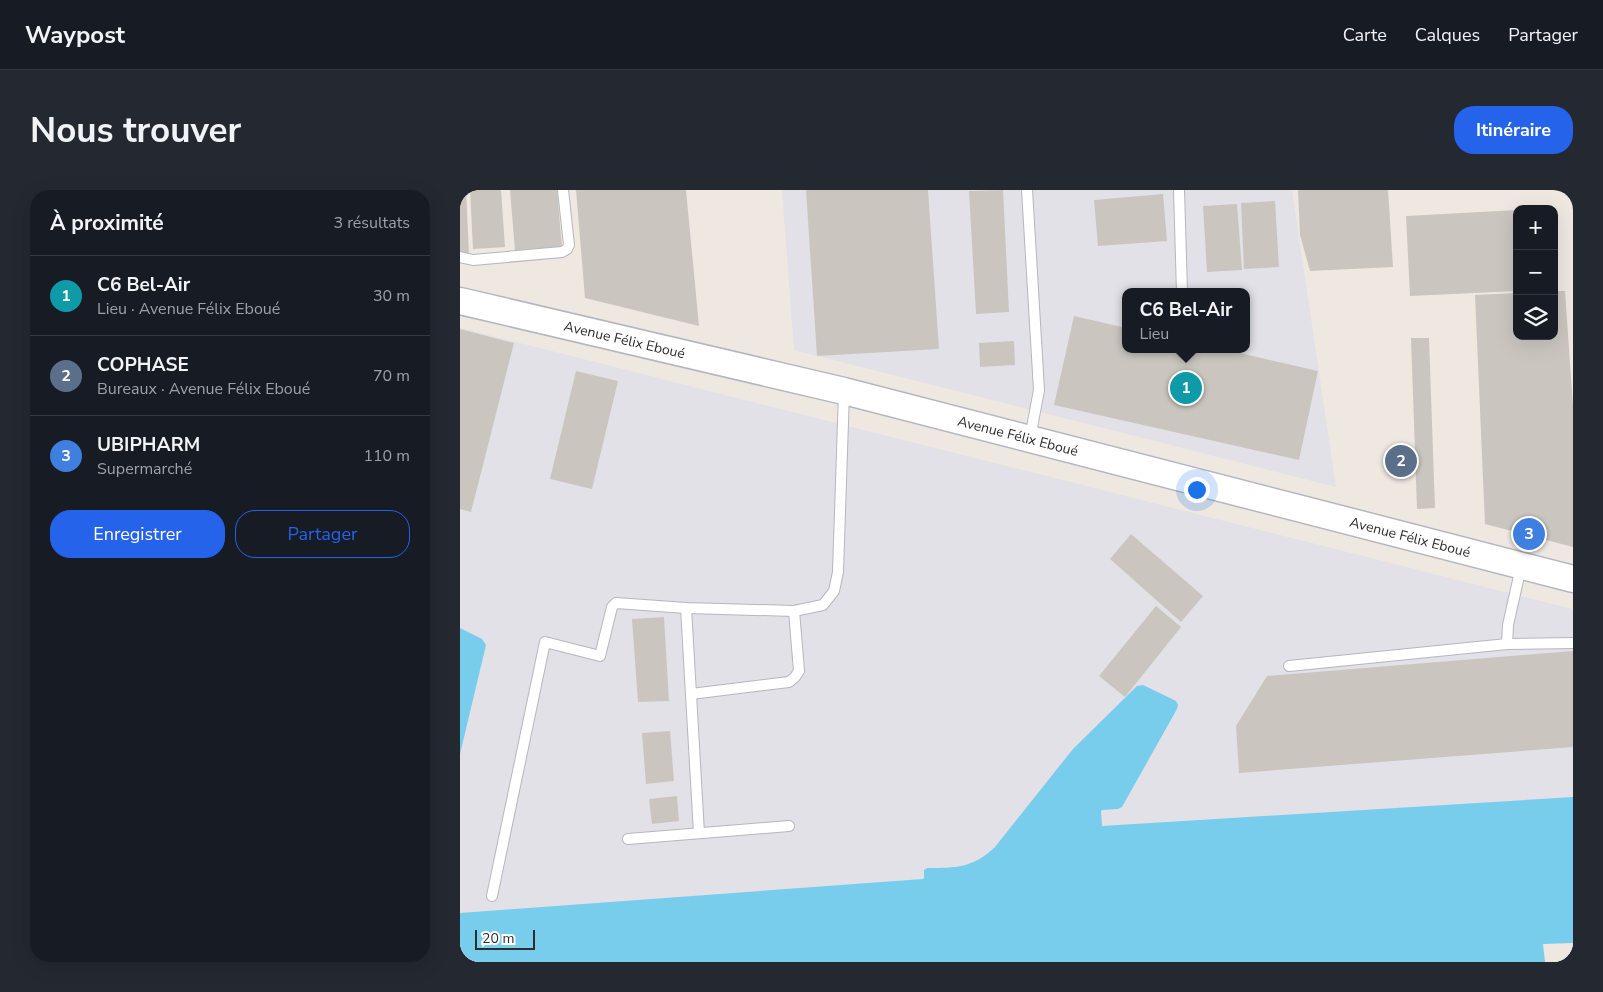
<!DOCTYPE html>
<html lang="fr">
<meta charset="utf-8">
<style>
body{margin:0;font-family:"Nunito Sans",sans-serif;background:#242831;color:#f1f3f6}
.controls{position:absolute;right:15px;top:15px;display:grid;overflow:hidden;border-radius:10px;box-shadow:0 5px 20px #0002}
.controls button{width:45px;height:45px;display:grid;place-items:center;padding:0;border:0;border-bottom:1px solid #363941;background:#171b24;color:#f1f3f6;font:25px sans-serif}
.scale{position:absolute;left:15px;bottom:12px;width:60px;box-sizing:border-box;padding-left:5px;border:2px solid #2d2d2d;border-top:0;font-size:14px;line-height:18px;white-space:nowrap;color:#2d2d2d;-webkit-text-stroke:4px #fff;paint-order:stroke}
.you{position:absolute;left:736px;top:299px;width:18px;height:18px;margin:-12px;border:4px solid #fff;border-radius:50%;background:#1a73e8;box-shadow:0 0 0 8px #1a73e833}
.badge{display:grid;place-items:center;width:32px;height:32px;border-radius:50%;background:#2563eb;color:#fff;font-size:16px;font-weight:700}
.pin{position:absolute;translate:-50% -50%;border:2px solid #fff;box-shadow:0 1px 5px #0006}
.popup{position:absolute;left:662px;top:98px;width:128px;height:65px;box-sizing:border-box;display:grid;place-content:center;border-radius:10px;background:#171b24;filter:drop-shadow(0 1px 4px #0005);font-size:16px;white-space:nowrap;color:#9ea1a6}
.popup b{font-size:19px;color:#f1f3f6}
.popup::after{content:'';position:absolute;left:50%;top:100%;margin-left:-10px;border:10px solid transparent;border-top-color:#171b24}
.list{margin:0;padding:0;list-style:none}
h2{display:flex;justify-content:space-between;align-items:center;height:65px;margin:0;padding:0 20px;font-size:21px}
h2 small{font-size:16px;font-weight:400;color:#9ea1a6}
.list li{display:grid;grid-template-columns:32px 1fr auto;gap:15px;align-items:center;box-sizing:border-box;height:80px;padding:0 20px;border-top:1px solid #363941}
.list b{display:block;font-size:19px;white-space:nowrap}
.list p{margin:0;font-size:16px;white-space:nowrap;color:#9ea1a6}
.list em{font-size:16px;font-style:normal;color:#9ea1a6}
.actions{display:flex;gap:10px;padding:15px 20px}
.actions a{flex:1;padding:11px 0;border:1px solid #2563eb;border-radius:20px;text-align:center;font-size:18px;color:#2563eb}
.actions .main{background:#2563eb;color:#fff}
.icon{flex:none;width:28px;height:28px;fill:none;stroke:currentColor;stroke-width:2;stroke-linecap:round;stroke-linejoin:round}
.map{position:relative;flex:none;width:1113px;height:772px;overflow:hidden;border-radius:20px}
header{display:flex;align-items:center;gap:30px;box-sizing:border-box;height:70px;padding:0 25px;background:#171b24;border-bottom:1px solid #363941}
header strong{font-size:24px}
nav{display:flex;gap:28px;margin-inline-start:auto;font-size:18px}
.intro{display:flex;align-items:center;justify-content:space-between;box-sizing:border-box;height:120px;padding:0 30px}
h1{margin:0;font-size:35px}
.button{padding:12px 22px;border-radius:20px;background:#2563eb;color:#fff;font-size:18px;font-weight:700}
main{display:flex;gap:30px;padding:0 30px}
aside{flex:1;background:#171b24;border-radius:20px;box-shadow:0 5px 20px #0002}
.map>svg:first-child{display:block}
.industrial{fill:#e2e1e7;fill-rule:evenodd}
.water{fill:#78cdec}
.pier{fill:#eee8e1}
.building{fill:#cac6bf}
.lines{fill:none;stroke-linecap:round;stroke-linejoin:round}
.service-casing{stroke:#b4b7c0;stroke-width:12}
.tertiary-casing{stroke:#b4b7c0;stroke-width:29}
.service{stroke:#fff;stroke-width:10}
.tertiary{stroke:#fff;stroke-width:26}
.labels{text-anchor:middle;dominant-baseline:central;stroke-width:4;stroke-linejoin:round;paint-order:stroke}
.street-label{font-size:14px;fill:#2d2d2d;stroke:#fff}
</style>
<header>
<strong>Waypost</strong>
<nav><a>Carte</a><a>Calques</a><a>Partager</a></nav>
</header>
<div class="intro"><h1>Nous trouver</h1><a class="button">Itinéraire</a></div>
<main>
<aside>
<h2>À proximité<small>3 résultats</small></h2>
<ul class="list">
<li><span class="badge" style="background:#0f9aa8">1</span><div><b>C6 Bel-Air</b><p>Lieu · Avenue Félix Eboué</p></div><em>30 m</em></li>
<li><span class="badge" style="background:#5c6f8a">2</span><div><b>COPHASE</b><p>Bureaux · Avenue Félix Eboué</p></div><em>70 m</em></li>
<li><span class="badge" style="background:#3f7fe0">3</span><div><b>UBIPHARM</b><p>Supermarché</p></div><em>110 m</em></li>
</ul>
<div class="actions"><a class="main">Enregistrer</a><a>Partager</a></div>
</aside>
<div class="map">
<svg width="1113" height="772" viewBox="0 0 1113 772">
<rect width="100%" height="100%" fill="#eee8e1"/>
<g class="industrial">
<path d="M322 0H832L876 297 334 160ZM666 102H786V159H666Z"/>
<path d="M0 138 1113 419V772H0Z"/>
</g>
<g class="water">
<path d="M0 438 22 449 26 455 0 564Z"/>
<path d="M683 495 716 511 718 515 717 519 662 617 658 619 642 620 641 621 642 636 1113 607V772H0V723L463 689 464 688V680L467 678C496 678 513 678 535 657L613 559 677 496Z"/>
</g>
<path class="pier" d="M1113 753V772H1085L1083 754Z"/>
<g class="building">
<path d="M0 0H6L9 64 0 62Z"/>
<path d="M10 0H41L45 57 13 59Z"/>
<path d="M50 0H97L102 58 55 61Z"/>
<path d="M116 0H226L239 136 125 108Z"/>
<path d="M346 0H468L479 159 357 166Z"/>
<path d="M543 0 549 122 516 124 509 1Z"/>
<path d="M838 0H928L933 77 850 81 840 45Z"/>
<path d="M703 4 707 51 638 56 634 10Z"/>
<path d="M815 11 819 77 784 79 781 13Z"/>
<path d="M777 14 782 80 747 82 743 16Z"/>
<path d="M1057 20V101L950 106 946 26Z"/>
<path d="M1094 101H1105L1113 216V357L1025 334 1015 105 1057 103V146H1094Z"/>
<path d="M614 126 666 138V159H762L858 181 839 270 594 215Z"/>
<path d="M0 139 54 153 11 322 0 319Z"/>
<path d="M951 148H969L975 318 957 319Z"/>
<path d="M554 151 555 175 520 177 519 153Z"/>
<path d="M116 181 158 191 132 299 90 289Z"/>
<path d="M671 344 743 406 721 432 650 369Z"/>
<path d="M696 416 721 437 665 507 639 486Z"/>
<path d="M204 427 209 511 178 512 172 429Z"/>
<path d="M1113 461V557L779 583 776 536 807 486Z"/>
<path d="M210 541 214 591 186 594 182 543Z"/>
<path d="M217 606 219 631 192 634 189 609Z"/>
</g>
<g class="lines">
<g class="service-casing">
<g id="service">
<path d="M567 0 579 200 570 248"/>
<path d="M719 0 722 102"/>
<path d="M0 67 13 70 102 62 107 59 109 55 103 0"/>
<path d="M226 418 239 643"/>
<path d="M1047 454 1113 453"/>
<path d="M829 476 1047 454 1048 435 1061 377"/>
<path d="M231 504 329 492 335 487 339 481 334 421"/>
<path d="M168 649 329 636"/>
<path d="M32 706 85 452 140 466 152 417 156 413 226 418 334 421 363 415 374 401 378 382 384 202"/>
</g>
</g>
<g class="tertiary-casing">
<g id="tertiary">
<path id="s1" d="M0 111 384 201 1113 389"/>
</g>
</g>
<use href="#service" class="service"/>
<use href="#tertiary" class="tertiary"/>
</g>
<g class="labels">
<g class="street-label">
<text stroke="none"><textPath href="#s1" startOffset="169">Avenue Félix Eboué</textPath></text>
<text stroke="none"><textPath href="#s1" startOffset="574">Avenue Félix Eboué</textPath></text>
<text stroke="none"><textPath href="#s1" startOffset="979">Avenue Félix Eboué</textPath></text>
</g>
</g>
</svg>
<div class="controls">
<button>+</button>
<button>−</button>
<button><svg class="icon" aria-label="layers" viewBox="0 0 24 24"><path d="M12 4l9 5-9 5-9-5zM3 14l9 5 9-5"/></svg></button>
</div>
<div class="scale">20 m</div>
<div class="you"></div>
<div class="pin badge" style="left:726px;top:198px;background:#0f9aa8">1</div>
<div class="popup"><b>C6 Bel-Air</b>Lieu</div>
<div class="pin badge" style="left:941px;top:271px;background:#5c6f8a">2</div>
<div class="pin badge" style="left:1069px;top:344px;background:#3f7fe0">3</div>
</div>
</main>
